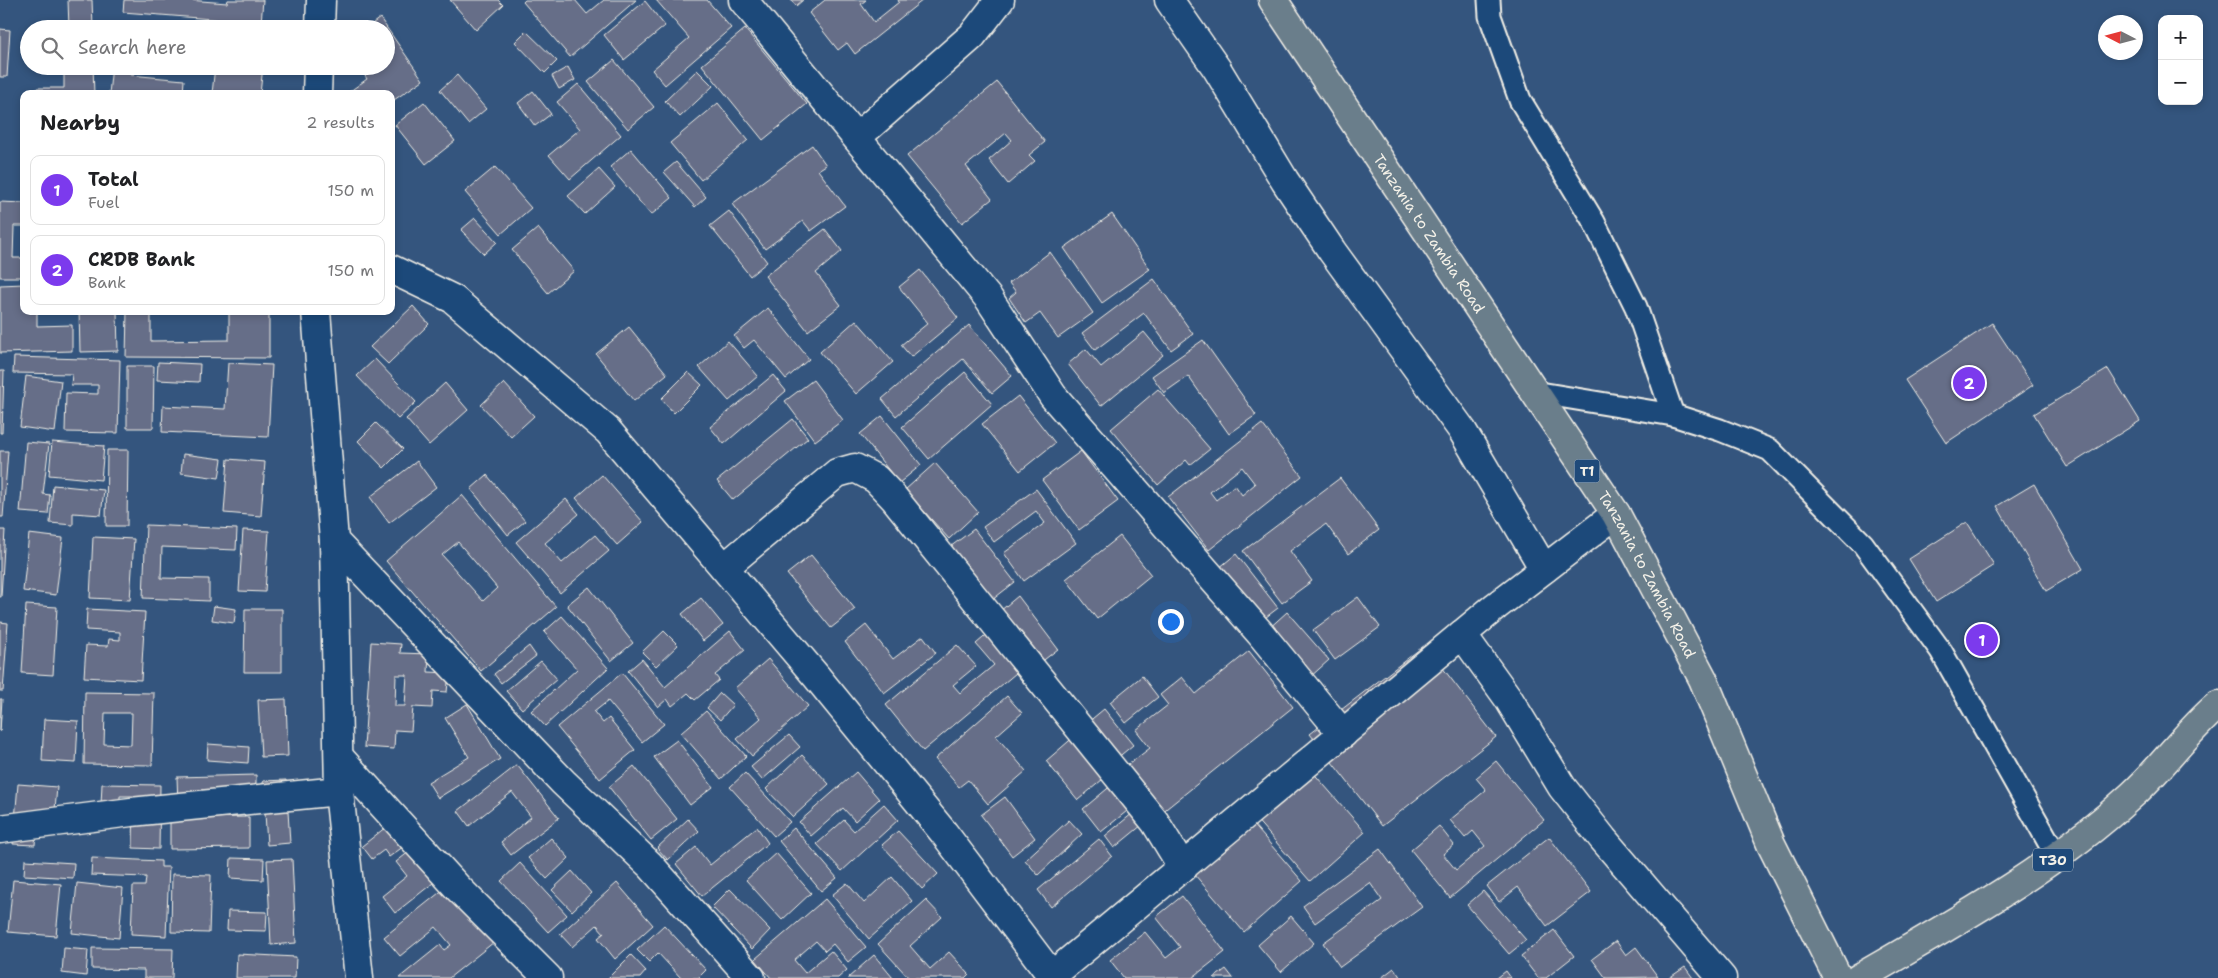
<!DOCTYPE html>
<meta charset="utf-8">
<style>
body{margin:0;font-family:"Shantell Sans",sans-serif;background:#f2f2f2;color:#202124}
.controls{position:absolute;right:15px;top:15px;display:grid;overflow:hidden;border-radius:10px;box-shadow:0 2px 8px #0003}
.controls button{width:45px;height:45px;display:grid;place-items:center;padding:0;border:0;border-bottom:1px solid #e0e0e0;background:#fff;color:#202124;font:25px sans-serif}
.compass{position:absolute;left:2098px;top:15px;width:45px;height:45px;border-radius:50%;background:#fff;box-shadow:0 2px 8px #0003;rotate:276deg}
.you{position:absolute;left:1170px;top:621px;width:18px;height:18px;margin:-12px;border:4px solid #fff;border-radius:50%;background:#1a73e8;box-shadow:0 0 0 8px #1a73e833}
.badge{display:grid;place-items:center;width:32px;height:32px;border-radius:50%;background:#7c3aed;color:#fff;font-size:16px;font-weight:700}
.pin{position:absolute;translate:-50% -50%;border:2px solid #fff;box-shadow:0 1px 5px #0006}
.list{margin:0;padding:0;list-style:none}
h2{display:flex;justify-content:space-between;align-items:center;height:65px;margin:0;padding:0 20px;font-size:21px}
h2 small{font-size:16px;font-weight:400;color:#757577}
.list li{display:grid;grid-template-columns:32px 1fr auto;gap:15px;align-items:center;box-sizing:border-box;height:70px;margin:0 10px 10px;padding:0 10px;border:1px solid #e0e0e0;border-radius:10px}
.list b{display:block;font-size:19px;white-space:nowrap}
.list p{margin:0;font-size:16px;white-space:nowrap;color:#757577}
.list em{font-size:16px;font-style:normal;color:#757577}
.icon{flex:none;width:28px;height:28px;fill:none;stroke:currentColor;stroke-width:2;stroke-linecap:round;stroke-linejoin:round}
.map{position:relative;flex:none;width:2218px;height:978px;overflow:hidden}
.search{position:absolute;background:#fff;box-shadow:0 2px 8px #0003;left:20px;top:20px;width:375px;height:55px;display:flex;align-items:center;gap:12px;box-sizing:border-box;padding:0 18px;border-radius:28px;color:#757577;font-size:19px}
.panel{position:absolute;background:#fff;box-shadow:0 2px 8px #0003;left:20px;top:90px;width:375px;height:225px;border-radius:10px}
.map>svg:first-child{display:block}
.building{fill:#666e88;stroke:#f4f1e8;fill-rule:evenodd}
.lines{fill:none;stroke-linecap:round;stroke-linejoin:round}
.service-casing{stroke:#f4f1e8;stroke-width:25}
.minor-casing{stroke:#f4f1e8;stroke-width:31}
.primary-casing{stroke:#f4f1e8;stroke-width:31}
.trunk-casing{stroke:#f4f1e8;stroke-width:31}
.service{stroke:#1f4a7a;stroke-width:21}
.minor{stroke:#1f4a7a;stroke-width:28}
.primary{stroke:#6b7e8b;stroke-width:28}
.trunk{stroke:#6b7e8b;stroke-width:28}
.labels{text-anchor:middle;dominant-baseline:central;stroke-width:4.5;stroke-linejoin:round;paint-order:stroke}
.shield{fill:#1f4a7a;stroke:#b4bfc7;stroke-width:1}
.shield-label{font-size:14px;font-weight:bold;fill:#f4f1e8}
.street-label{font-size:15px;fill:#f4f1e8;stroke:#1f4a7a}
</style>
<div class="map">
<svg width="2218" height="978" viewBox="0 0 2218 978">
<rect width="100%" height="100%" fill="#34557e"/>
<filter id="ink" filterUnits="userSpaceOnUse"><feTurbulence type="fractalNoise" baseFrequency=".02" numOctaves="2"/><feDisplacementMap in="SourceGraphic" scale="10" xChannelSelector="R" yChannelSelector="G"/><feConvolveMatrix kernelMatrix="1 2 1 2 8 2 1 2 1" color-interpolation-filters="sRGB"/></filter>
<g filter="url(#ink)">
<g class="building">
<path d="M68 0H92L93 28 69 29Z"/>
<path d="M124 0H188L227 3 228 0H263L261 23 123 12Z"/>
<path d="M450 0H498L503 5 476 30Z"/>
<path d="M525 0H575L587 14 604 0H636L570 57 523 2Z"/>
<path d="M656 0H707L731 28 665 85 652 70 689 38Z"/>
<path d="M791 0H803L796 6Z"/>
<path d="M825 0H866L861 4 874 22 899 2 898 0H923L855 54 847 43 838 50 809 13Z"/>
<path d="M645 1 665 26 624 60 604 35Z"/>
<path d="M380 18 423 80 391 102V94H346L367 79 359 66H386V29H365Z"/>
<path d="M0 29 10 30 7 77H0Z"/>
<path d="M745 29 807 104 763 140 702 65Z"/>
<path d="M526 31 557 61 545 73 515 42Z"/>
<path d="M614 60 654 107 628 129 588 82Z"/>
<path d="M64 66H93L94 94H37V88H64Z"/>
<path d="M112 66H131L130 75 184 80 183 94H109Z"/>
<path d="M215 66H263L260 94H212Z"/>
<path d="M568 67 575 80 559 89 552 76Z"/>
<path d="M697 70 713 86 680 117 665 101Z"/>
<path d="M457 75 486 109 468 124 440 90Z"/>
<path d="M997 82 1045 142 1029 155 1035 161 1008 184 989 160 1012 140 1006 133 966 166 992 199 962 223 907 156Z"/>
<path d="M578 84 621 135 570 179 549 155 580 129 557 102Z"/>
<path d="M533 91 551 114 535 126 518 103Z"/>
<path d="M424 102 455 141 426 164 395 125Z"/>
<path d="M718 103 748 140 701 180 670 143Z"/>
<path d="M812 145 826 165 818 170 845 206 811 231 803 221 765 249 732 204Z"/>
<path d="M631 149 672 198 651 215 610 167Z"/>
<path d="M676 162 706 197 695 207 664 172Z"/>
<path d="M495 167 531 208 501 234 465 192Z"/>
<path d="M599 169 615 187 585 214 568 196Z"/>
<path d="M0 202 24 203V226H14L13 258H24V277H0Z"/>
<path d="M729 211 767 262 750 276 710 226Z"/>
<path d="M1112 214 1150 269 1102 303 1064 248Z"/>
<path d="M475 218 497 242 484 254 461 230Z"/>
<path d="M538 228 574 271 548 293 512 250Z"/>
<path d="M825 229 842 251 816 273 841 305 808 331 765 276Z"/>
<path d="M1050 252 1093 313 1058 338 1040 313 1026 323 1009 298 1016 292 1009 283Z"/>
<path d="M920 270 958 318 911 357 901 345 928 323 899 287Z"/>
<path d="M1154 279 1193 334 1171 350 1144 313 1095 350 1082 333Z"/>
<path d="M24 284V311H60L37 312V326L72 325V351L0 353V285Z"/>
<path d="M413 306 429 324 388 364 370 347Z"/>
<path d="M768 308 809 359 786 379 754 340 744 348 734 336Z"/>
<path d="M79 311H117L118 351 80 352Z"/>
<path d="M127 311H151V341L229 340V311H269V358L126 357Z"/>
<path d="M856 320 893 362 856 394 820 352Z"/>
<path d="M1992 323 2033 385 1946 443 1905 380Z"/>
<path d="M969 325 1012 376 992 393 963 359 896 416 882 399Z"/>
<path d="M629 327 667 374 634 401 596 354Z"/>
<path d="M1144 332 1163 355 1101 406 1068 364 1086 349 1101 367Z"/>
<path d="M1203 340 1256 415 1229 434 1188 376 1164 393 1152 376Z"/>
<path d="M728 341 758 376 729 401 699 367Z"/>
<path d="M14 357 120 360 118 433 65 432 66 393 98 394V385H71L72 374 13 373Z"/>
<path d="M375 359 416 402 398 419 357 376Z"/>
<path d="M158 362 200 364 199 382 157 380Z"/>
<path d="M228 363 272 365 268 437 162 432 163 406 225 409Z"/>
<path d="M127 366H154L153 428H127Z"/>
<path d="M2108 369 2140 421 2067 467 2034 414Z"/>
<path d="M0 371H4L2 433H0Z"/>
<path d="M688 372 702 385 674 413 661 399Z"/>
<path d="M965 372 992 404 929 459 902 427Z"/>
<path d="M773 375 786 391 724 444 710 427Z"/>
<path d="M26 376 61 381 55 432 20 427Z"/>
<path d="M813 380 843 420 815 441 785 401Z"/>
<path d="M445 383 468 410 429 445 406 419Z"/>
<path d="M504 383 534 416 511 437 481 405Z"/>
<path d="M1158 389 1210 449 1190 465 1186 460 1158 485 1111 429Z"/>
<path d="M1018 396 1055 443 1020 471 982 424Z"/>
<path d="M882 416 921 465 899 483 860 434Z"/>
<path d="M793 419 808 438 733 500 717 481Z"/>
<path d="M376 423 403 449 384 468 358 441Z"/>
<path d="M1262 424 1302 476 1209 550 1168 497ZM1242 467 1255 484 1242 495 1235 485 1216 500 1210 492Z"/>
<path d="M26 442 49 444 43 494 50 495 48 514 20 512Z"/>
<path d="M52 442 104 446 101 480 49 475Z"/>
<path d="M107 450H128L127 526H106Z"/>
<path d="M0 451H8L3 517H0Z"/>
<path d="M1081 451 1118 501 1079 530 1042 480Z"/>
<path d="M183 454 222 459 219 478 181 473Z"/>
<path d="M228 459 265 462 261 516 224 513Z"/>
<path d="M417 461 436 487 389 523 370 497Z"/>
<path d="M935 463 978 512 949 539 905 490Z"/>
<path d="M487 475 525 521 508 535 471 489Z"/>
<path d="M602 475 643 522 617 545 576 498Z"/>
<path d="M1340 478 1379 530 1348 554 1326 524 1290 551 1312 581 1282 603 1243 551Z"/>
<path d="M2034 484 2083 569 2046 591 1997 506Z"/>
<path d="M53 485 104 490 101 515 73 513V525L50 523Z"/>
<path d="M1036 489 1076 543 1024 581 1004 553 1045 523 1036 511 994 542 983 527Z"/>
<path d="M462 495 556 607 481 671 386 561ZM458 542 497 588 483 601 442 555Z"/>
<path d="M566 499 579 514 545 543 562 563 595 535 609 551 560 593 516 542Z"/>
<path d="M1967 522 1994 565 1936 602 1909 559Z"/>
<path d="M146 525 237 529 236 550 162 547 161 578 209 579V601L143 598Z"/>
<path d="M974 529 1015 582 992 600 950 547Z"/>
<path d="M0 530H5L1 597H0Z"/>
<path d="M243 530 269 531 265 592 239 591Z"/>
<path d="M29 534 63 538 56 595 23 591Z"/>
<path d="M1120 536 1151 575 1097 619 1066 579Z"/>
<path d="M93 537 134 539 130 600 90 598Z"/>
<path d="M1236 554 1278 608 1261 621 1219 568Z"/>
<path d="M811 555 855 609 831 628 787 574Z"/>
<path d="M589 587 633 643 611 661 567 605Z"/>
<path d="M1018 596 1058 649 1040 663 1000 611Z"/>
<path d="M1358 597 1380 627 1335 660 1313 630Z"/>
<path d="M701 598 723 625 703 641 682 614Z"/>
<path d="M26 605 57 607 53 675 22 673Z"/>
<path d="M214 606 236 609 234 623 212 620Z"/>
<path d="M87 609 145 612 141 680 84 677 86 645 108 646 109 639 120 640V632L86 630Z"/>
<path d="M245 609H282V672H244Z"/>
<path d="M1287 612 1329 660 1309 678 1267 630Z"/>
<path d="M562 616 608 668 545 726 531 711 577 669 544 632Z"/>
<path d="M0 622 8 623 3 691H0Z"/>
<path d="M866 625 893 659 923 636 936 653 884 693 845 642Z"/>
<path d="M664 631 678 645 656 666 642 652Z"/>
<path d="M730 631 745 650 715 675 719 680 695 700 688 693 672 706 667 699 658 707 628 671 642 659 665 687Z"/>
<path d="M991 631 1022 668 923 751 886 705 957 645 976 666 953 685 960 693 994 665 976 644Z"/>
<path d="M371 642 401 644 400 653 429 654 428 672 449 673 447 692 433 691 432 708 413 707 411 731 395 730 394 749 364 747ZM396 675H407L405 706H395Z"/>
<path d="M1425 645 1496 737 1382 826 1310 734Z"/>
<path d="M529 646 536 656 501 683 494 674Z"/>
<path d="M1249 651 1293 707 1161 813 1124 768 1150 748 1136 730 1168 705 1160 695 1182 677 1196 694Z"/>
<path d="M768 659 808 706 752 756 737 739 761 718 735 688Z"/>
<path d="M541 661 557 679 522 709 506 691Z"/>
<path d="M622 673 664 724 642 742 608 701 594 712 603 723 609 718 635 750 600 779 557 727Z"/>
<path d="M1142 676 1158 697 1126 723 1110 702Z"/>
<path d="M85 692 154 693 152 765 84 764ZM105 713H132L131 745 104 744Z"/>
<path d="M720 693 733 705 720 720 707 708Z"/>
<path d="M1007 696 1022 713 996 736 1026 771 988 804 968 780 959 787 935 759Z"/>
<path d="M0 699H2L0 732Z"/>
<path d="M286 699 288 756 261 757 258 700Z"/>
<path d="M467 704 500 759 438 798 428 782 469 757 445 718Z"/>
<path d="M1104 709 1133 745 1116 759 1087 723Z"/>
<path d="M706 711 746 756 721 779 681 733Z"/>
<path d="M44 719 78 721 76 763 42 761Z"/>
<path d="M789 735 800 747 762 780 751 767Z"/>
<path d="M1076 735 1109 774 1078 800 1046 761Z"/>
<path d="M677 740 713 787 690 805 654 757Z"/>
<path d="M208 744 249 747 248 763 207 760Z"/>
<path d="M802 755 829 784 793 817 766 789Z"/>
<path d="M1303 761 1365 832 1310 881 1248 810Z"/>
<path d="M1496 761 1544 820 1450 898 1411 850 1439 826 1454 845 1443 854 1456 870 1485 846 1473 831 1465 838 1450 820 1486 790 1476 778Z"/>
<path d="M517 765 559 818 511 855 501 842 531 817 512 792 469 826 458 811Z"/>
<path d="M634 766 677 819 651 840 609 787Z"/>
<path d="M856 772 879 799 855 821 843 808 811 836 799 822Z"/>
<path d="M745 773 790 822 774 836 730 787Z"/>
<path d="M256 775V801L178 804 177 777Z"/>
<path d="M286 780 290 843 267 845 263 781Z"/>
<path d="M18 784 57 787 53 832 36 831 35 845 13 844Z"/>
<path d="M102 784 160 785 159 849 133 848 134 796H120V805H101Z"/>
<path d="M1113 784 1132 807 1101 832 1083 809Z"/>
<path d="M1005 797 1035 838 1012 856 981 815Z"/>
<path d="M884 804 898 820 842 871 817 844 844 820 854 831Z"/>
<path d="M1240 809 1302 881 1244 932 1182 860Z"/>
<path d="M1133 813 1142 825 1114 848 1105 836Z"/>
<path d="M249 817V848L170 849V818Z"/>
<path d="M688 819 699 831 668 860 657 848Z"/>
<path d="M1069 820 1082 834 1038 875 1025 860Z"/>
<path d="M391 823 407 844 389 857 384 850 372 859 362 846Z"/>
<path d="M757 827 768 843 702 896 676 864 696 847 710 865Z"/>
<path d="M794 828 837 878 821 891 779 841Z"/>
<path d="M898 831 938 874 922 889 882 845Z"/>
<path d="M1549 837 1591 892 1547 926 1518 887 1499 902 1487 886Z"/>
<path d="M551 838 569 858 547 879 528 858Z"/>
<path d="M1099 839 1112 856 1051 907 1038 890Z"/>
<path d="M414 848 438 879 395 913 382 896 407 876 396 862Z"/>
<path d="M1380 849 1422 907 1340 967 1323 943 1382 900 1370 883 1315 923 1303 906Z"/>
<path d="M776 853 811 893 782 920 746 880Z"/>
<path d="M92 858 161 861V867H169L166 936 131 934 133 886H145L146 877 91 875Z"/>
<path d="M231 858 264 859 263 880 230 878Z"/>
<path d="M292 859 296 943 271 945 267 860Z"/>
<path d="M25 860 74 863 73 878 24 875Z"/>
<path d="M520 863 567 915 548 932 501 881Z"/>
<path d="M572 871 591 893 572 911 552 890Z"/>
<path d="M172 874 211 875 209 933 171 932Z"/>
<path d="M892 877 912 901 869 939 832 895 847 883 864 903Z"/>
<path d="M13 880 61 884 56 936 8 932Z"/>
<path d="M77 883 123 888 119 938 72 933Z"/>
<path d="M617 883 653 925 615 959 598 938 604 933 597 925 572 947 560 934Z"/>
<path d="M449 885 494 942 449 978H399L440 945 444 950 451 945 436 927 400 956 384 937Z"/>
<path d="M730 889 770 930 752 949 712 907Z"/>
<path d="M1483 891 1526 940 1509 954 1467 905Z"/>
<path d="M1182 896 1225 952 1192 978H1124L1110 960 1145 932 1166 958 1180 947 1156 917Z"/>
<path d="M825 899 866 947 848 962 833 944 825 951 816 941 794 960 805 973 831 951 847 970 838 978H771L755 959Z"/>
<path d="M926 900 942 917 910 946 930 969 949 952 969 974 965 978H909L878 944Z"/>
<path d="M228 911 267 912 266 931 227 930Z"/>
<path d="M1291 916 1314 943 1281 972 1258 945Z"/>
<path d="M664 925 706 970 698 978H681L658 953 649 962 637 950Z"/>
<path d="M1554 930 1574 956 1546 978H1538L1521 956Z"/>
<path d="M1616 941 1626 955 1636 947 1658 977 1606 978 1592 959Z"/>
<path d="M64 948 88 950 86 976 62 973Z"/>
<path d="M92 948 173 949 172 978H144V970L92 969Z"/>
<path d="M237 954 296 957 295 978H236Z"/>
<path d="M631 955 646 971 640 978H608Z"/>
<path d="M874 955 893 978H848Z"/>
<path d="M1685 967 1693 978H1669Z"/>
<path d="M1394 968 1401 978H1381Z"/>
<path d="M1226 969 1233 978H1214Z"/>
<path d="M1506 971 1511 978H1497Z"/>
</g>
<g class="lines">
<g class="service-casing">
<g id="service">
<path d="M1489 0 1490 16 1520 100 1594 222 1636 307 1673 415"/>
<path d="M1534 392 1673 415 1720 430 1770 450 1863 544 1941 651 2057 857"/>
</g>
</g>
<g class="minor-casing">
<g id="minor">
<path d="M743 0 989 299 1053 396 1260 633 1343 734"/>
<path d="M1169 0 1217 69 1285 181 1332 251 1462 430 1544 569"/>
<path d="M320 29 321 0"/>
<path d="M317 94 318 66"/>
<path d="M857 137 972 36 1000 0"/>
<path d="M391 269 453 299 608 431 816 676 944 833 1052 976"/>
<path d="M316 311 334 541 339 791 359 978"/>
<path d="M334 541 563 782 650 865 751 978"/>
<path d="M725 567 837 473 855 468 876 479 894 498 1155 822 1183 868"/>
<path d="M1462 634 1508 698 1562 787 1603 839 1722 978"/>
<path d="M339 757 457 887 548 978"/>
<path d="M0 829 131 812 339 791"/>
<path d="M1049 978 1496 606 1616 514"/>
</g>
</g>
<g class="primary-casing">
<path id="primary" d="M1859 978C1954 923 2051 870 2132 795 2163 767 2186 732 2218 705"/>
</g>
<g class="trunk-casing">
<g id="trunk">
<path id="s1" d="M1273 0 1616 514 1703 679 1771 844 1838 978"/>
</g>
</g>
<use href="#service" class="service"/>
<use href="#minor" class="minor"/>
<use href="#primary" class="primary"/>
<use href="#trunk" class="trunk"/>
</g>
</g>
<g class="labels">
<g class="shield">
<rect x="1574.5" y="459.5" width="25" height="23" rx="4"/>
<rect x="2033" y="848.5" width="40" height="23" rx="4"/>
</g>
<g class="shield-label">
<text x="1587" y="471">T1</text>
<text x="2053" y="860">T30</text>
</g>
<g class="street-label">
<text stroke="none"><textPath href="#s1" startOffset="281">Tanzania to Zambia Road</textPath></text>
<text stroke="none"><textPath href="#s1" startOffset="686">Tanzania to Zambia Road</textPath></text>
</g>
</g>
</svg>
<div class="controls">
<button>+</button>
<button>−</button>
</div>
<svg class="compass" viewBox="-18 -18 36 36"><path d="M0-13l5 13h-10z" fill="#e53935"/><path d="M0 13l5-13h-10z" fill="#757577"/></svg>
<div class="you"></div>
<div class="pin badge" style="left:1982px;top:640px">1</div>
<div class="pin badge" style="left:1969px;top:383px">2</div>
<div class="search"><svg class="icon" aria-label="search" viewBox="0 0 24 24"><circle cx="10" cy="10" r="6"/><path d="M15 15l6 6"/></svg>Search here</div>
<section class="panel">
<h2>Nearby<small>2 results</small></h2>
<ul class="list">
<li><span class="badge">1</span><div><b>Total</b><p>Fuel</p></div><em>150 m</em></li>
<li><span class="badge">2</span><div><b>CRDB Bank</b><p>Bank</p></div><em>150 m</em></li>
</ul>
</section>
</div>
